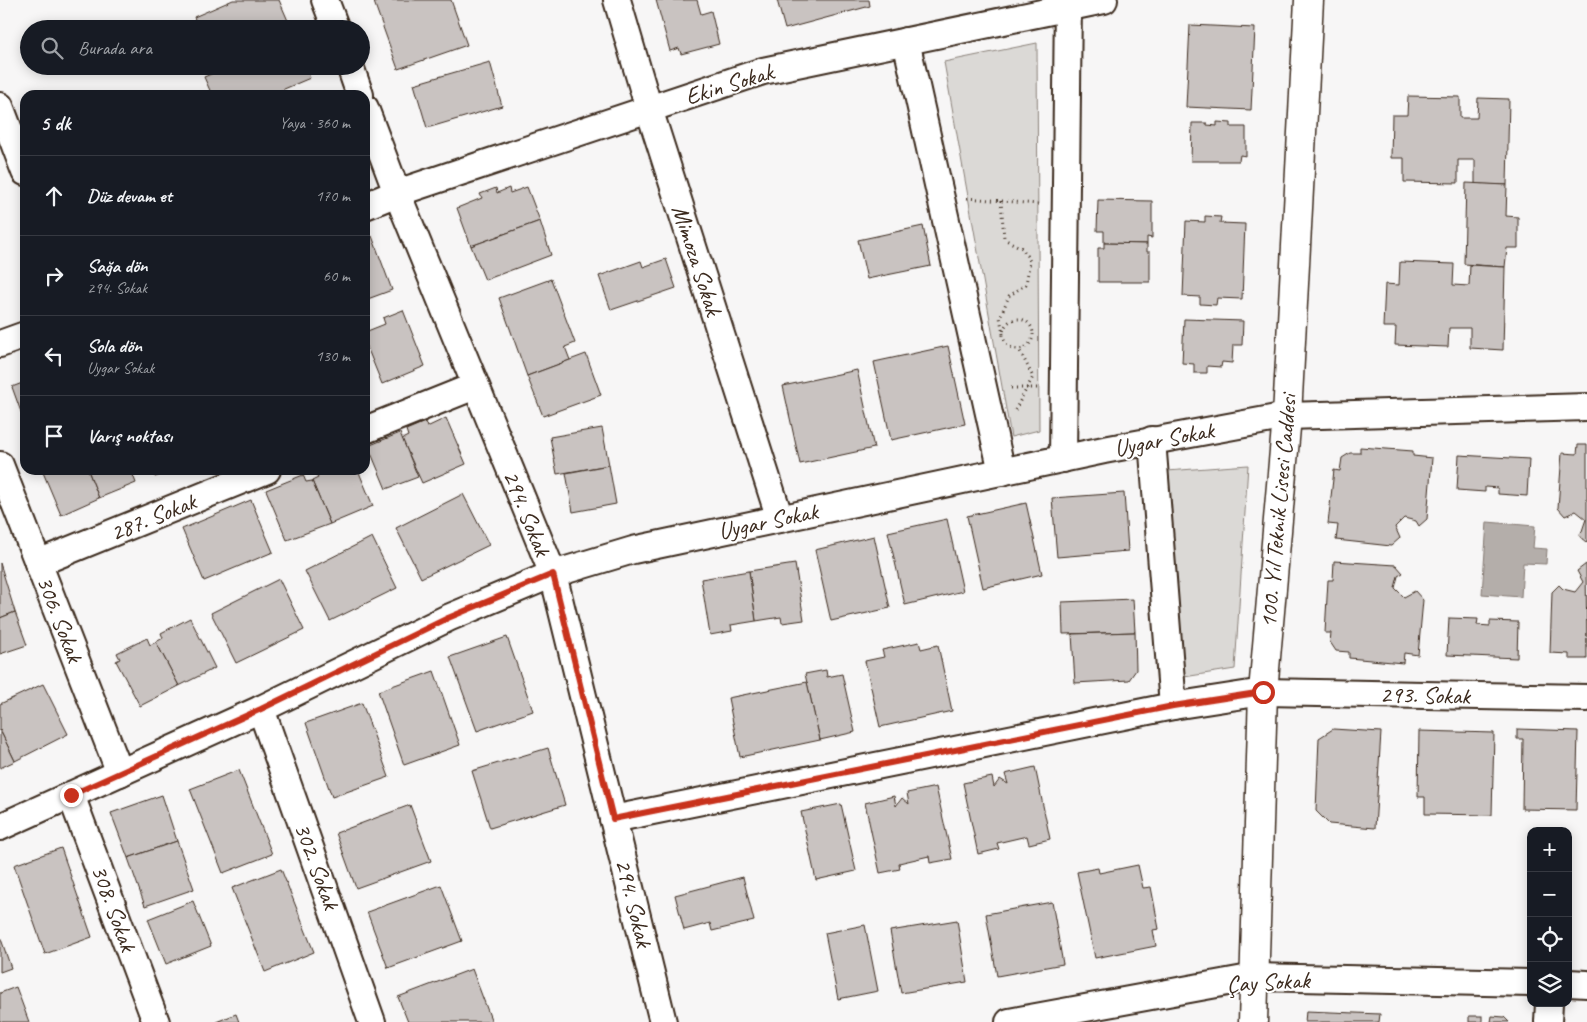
<!DOCTYPE html>
<html lang="tr">
<meta charset="utf-8">
<style>
body{margin:0;font-family:Caveat,sans-serif;background:#20242c;color:#f1f3f6}
.controls{position:absolute;right:15px;bottom:15px;display:grid;overflow:hidden;border-radius:10px;box-shadow:0 2px 12px #0003}
.controls button{width:45px;height:45px;display:grid;place-items:center;padding:0;border:0;border-bottom:1px solid #363941;background:#171b24;color:#f1f3f6;font:25px sans-serif}
.stop{position:absolute;width:15px;height:15px;margin:-11px;border:4px solid #c8321e;border-radius:50%;background:#fff}
.stop.end{background:#c8321e;border-color:#fff;box-shadow:0 1px 5px #0008}
.list{margin:0;padding:0;list-style:none}
h2{display:flex;justify-content:space-between;align-items:center;height:65px;margin:0;padding:0 20px;font-size:21px}
h2 small{font-size:16px;font-weight:400;color:#9ea1a6}
.list li{display:grid;grid-template-columns:32px 1fr auto;gap:15px;align-items:center;box-sizing:border-box;height:80px;padding:0 20px;border-top:1px solid #363941}
.list b{display:block;font-size:19px;white-space:nowrap}
.list p{margin:0;font-size:16px;white-space:nowrap;color:#9ea1a6}
.list em{font-size:16px;font-style:normal;color:#9ea1a6}
.icon{flex:none;width:28px;height:28px;fill:none;stroke:currentColor;stroke-width:2;stroke-linecap:round;stroke-linejoin:round}
.map{position:relative;flex:none;width:1587px;height:1022px;overflow:hidden}
.search{position:absolute;background:#171b24;box-shadow:0 2px 12px #0003;left:20px;top:20px;width:350px;height:55px;display:flex;align-items:center;gap:12px;box-sizing:border-box;padding:0 18px;border-radius:28px;color:#9ea1a6;font-size:19px}
.panel{position:absolute;background:#171b24;box-shadow:0 2px 12px #0003;left:20px;top:90px;width:350px;height:385px;border-radius:15px}
.map>svg:first-child{display:block}
.green{fill:#dbd9d6;stroke:#8b827a}
.water{fill:#b4aeaa;stroke:#847972}
.building{fill:#c9c3c1;stroke:#3b2a1e}
.lines{fill:none;stroke-linecap:round;stroke-linejoin:round}
.minor-casing{stroke:#3b2a1e;stroke-width:30}
.major-casing{stroke:#3b2a1e;stroke-width:31}
.path{stroke:#3b2a1e;stroke-width:3;stroke-dasharray:1 4;stroke-linecap:butt}
.minor{stroke:#fff;stroke-width:26}
.major{stroke:#fff;stroke-width:28}
.route{stroke:#c8321e;stroke-width:6}
.labels{text-anchor:middle;dominant-baseline:central;stroke-width:4;stroke-linejoin:round;paint-order:stroke}
.street-label{font-size:24px;fill:#3b2a1e;stroke:#fff}
</style>
<div class="map">
<svg width="1587" height="1022" viewBox="0 0 1587 1022">
<rect width="100%" height="100%" fill="#f7f6f6"/>
<filter id="ink" filterUnits="userSpaceOnUse"><feTurbulence type="fractalNoise" baseFrequency=".02" numOctaves="2"/><feDisplacementMap in="SourceGraphic" scale="10" xChannelSelector="R" yChannelSelector="G"/><feConvolveMatrix kernelMatrix="1 2 1 2 8 2 1 2 1" color-interpolation-filters="sRGB"/></filter>
<g filter="url(#ink)">
<g class="green">
<path d="M1037 43 1039 430 1011 437 944 62Z"/>
<path d="M1248 465 1235 669 1184 677 1167 471Z"/>
</g>
<path class="water" d="M1487 522 1535 526 1533 548 1547 549 1546 564 1523 563 1521 597 1482 594Z"/>
<g class="building">
<path d="M233 0H279L289 23 277 29H199L194 17Z"/>
<path d="M379 0H451L467 45 398 69 374 2Z"/>
<path d="M656 0H697L701 14 711 11 719 44 681 54 679 48 670 51Z"/>
<path d="M777 0H869L870 6 785 29Z"/>
<path d="M1190 25 1255 28 1251 110 1186 107Z"/>
<path d="M490 62 502 106 427 128 414 84Z"/>
<path d="M230 66H305L310 78 270 95H212L204 77Z"/>
<path d="M1408 96 1460 97V118H1477L1478 98 1509 99 1507 185 1475 184V160H1458V183L1404 182V158H1391L1392 115H1407Z"/>
<path d="M1217 122 1231 123V127H1246V156L1240 155 1239 161H1191L1192 123H1207V125L1217 126Z"/>
<path d="M1466 183 1507 185 1506 216 1518 217V248H1507L1505 267 1464 264Z"/>
<path d="M527 187 540 221 471 246 457 208 482 198 480 194 496 188 497 193 509 188 510 193Z"/>
<path d="M1098 200 1152 201V238L1147 237V244L1104 243V231H1097Z"/>
<path d="M1205 216 1221 217 1220 223 1245 224 1242 299 1217 298 1216 305 1200 304V297L1183 296 1186 221 1205 222Z"/>
<path d="M540 221 551 255 485 280 471 246Z"/>
<path d="M923 226 931 266 867 279 858 240Z"/>
<path d="M372 236 392 290 365 300V239Z"/>
<path d="M1104 243 1147 244V252H1150V282H1098V248H1104Z"/>
<path d="M666 259 676 288 611 310 599 276 641 261 643 267Z"/>
<path d="M1400 262 1454 264 1453 285 1469 286 1470 265 1505 267 1503 350 1470 348V328H1449L1448 347 1395 345 1396 327H1383L1385 284 1399 285Z"/>
<path d="M551 279 575 343 565 347 570 360 527 376 499 298Z"/>
<path d="M403 310 425 366 382 384 365 342V332L385 324 383 318Z"/>
<path d="M1184 319 1243 321 1242 345H1233L1232 363 1222 362 1221 367 1207 366V373H1194V364L1182 363Z"/>
<path d="M948 346 965 424 891 440 874 362Z"/>
<path d="M586 354 601 395 543 416 527 376Z"/>
<path d="M857 370 874 448 800 464 783 386Z"/>
<path d="M25 382V423L12 387Z"/>
<path d="M446 418 466 464 422 483 402 439 408 436 406 430 425 422 427 427Z"/>
<path d="M602 428 609 465 557 474 550 437Z"/>
<path d="M400 433 418 477 386 489 368 446Z"/>
<path d="M1578 445H1587V543L1578 535 1582 531 1586 519 1576 511 1565 516 1558 508 1562 453 1577 454Z"/>
<path d="M1360 447 1413 451V456L1432 458 1427 519 1419 526 1416 521 1404 518 1395 527 1400 538 1391 546 1336 540 1338 525 1328 524 1334 470 1340 471 1342 458 1350 453H1360Z"/>
<path d="M1459 455 1529 459 1527 496 1498 494V488L1485 487V492L1457 490Z"/>
<path d="M609 465 616 504 573 512 566 473Z"/>
<path d="M42 470H88L99 498 61 515Z"/>
<path d="M88 470H131L136 483 99 498Z"/>
<path d="M153 470H174L155 477Z"/>
<path d="M314 470H358L373 506 330 524 312 481 318 478Z"/>
<path d="M303 475 306 482 312 481 330 524 287 540 266 490Z"/>
<path d="M1124 493 1128 551 1057 557 1052 498Z"/>
<path d="M463 494 489 545 421 578 396 528Z"/>
<path d="M251 500 273 552 204 581 182 529Z"/>
<path d="M1026 503 1042 574 983 588 967 516Z"/>
<path d="M947 519 963 591 905 605 888 532Z"/>
<path d="M874 536 890 608 831 621 815 550Z"/>
<path d="M372 537 397 588 330 621 305 571Z"/>
<path d="M1334 561 1396 565 1403 573 1398 576 1395 588 1404 597 1415 591 1423 600 1418 655 1404 653 1403 663 1349 658V652L1336 651 1330 642 1331 633H1325L1328 580H1333Z"/>
<path d="M0 563 15 612 0 618Z"/>
<path d="M795 564 804 620 782 623 781 617 756 621 749 571Z"/>
<path d="M1586 564 1587 659H1569V654L1550 653 1552 592 1559 585 1563 589 1575 592 1583 582 1577 571Z"/>
<path d="M749 571 756 621 731 625 732 631 710 635 701 579Z"/>
<path d="M279 579 304 630 236 663 211 613Z"/>
<path d="M1133 599 1135 632 1063 634 1062 602Z"/>
<path d="M15 612 27 645 0 654V618Z"/>
<path d="M190 618 215 668 179 686 156 642 163 638 161 633Z"/>
<path d="M1449 618 1478 619 1477 625 1490 626V621L1518 622 1517 658 1447 655Z"/>
<path d="M1135 632 1136 670 1129 680 1075 683 1072 634Z"/>
<path d="M507 637 533 711 477 731 450 657Z"/>
<path d="M147 638 150 645 156 642 179 686 140 706 116 661 120 659 117 653Z"/>
<path d="M919 642 921 649 938 645 952 711 880 727 865 661 884 657 882 650Z"/>
<path d="M826 670 827 677 842 674 855 732 820 740 805 674Z"/>
<path d="M434 671 460 745 404 765 378 691Z"/>
<path d="M807 682 820 740 740 757 728 698Z"/>
<path d="M43 684 68 734 15 761 0 730V704Z"/>
<path d="M362 703 389 777 332 797 306 723Z"/>
<path d="M1333 729 1381 732 1375 828 1329 824 1316 811 1319 738Z"/>
<path d="M1517 729 1578 731 1576 810 1522 809 1523 739H1517Z"/>
<path d="M0 730 15 761 0 768Z"/>
<path d="M1419 731 1494 733 1492 815 1425 814V797H1418Z"/>
<path d="M548 748 565 805 490 828 472 771Z"/>
<path d="M1035 767 1050 839 1029 844 1027 836 997 843 999 849 978 854 963 783 992 777 994 787 1000 779 1008 784 1005 774Z"/>
<path d="M239 770 272 854 223 873 190 789Z"/>
<path d="M936 787 952 859 930 863 929 856 899 863 900 869 880 873 865 803 894 796 896 806 902 798 909 804 907 793Z"/>
<path d="M162 795 177 841 128 858 111 813Z"/>
<path d="M841 804 856 871 816 880 801 812Z"/>
<path d="M410 805 431 861 356 888 336 833Z"/>
<path d="M177 841 194 889 145 906 128 858Z"/>
<path d="M61 848 92 937 45 954 14 865Z"/>
<path d="M1138 865 1143 888 1151 887 1159 929 1153 930 1156 946 1095 958 1077 872 1098 868 1099 873Z"/>
<path d="M281 869 314 952 265 972 232 888Z"/>
<path d="M743 877 754 921 712 931 710 923 684 930 675 895Z"/>
<path d="M441 885 462 941 388 968 367 912Z"/>
<path d="M193 901 211 946 166 964 148 919Z"/>
<path d="M1052 902 1063 964 997 976 986 914Z"/>
<path d="M957 920 967 982 901 993 890 931Z"/>
<path d="M865 925 878 991 838 999 825 933Z"/>
<path d="M0 936 11 968 0 972Z"/>
<path d="M472 969 492 1022H408L398 997Z"/>
<path d="M16 987 29 1022H0V993Z"/>
<path d="M1306 1011 1380 1014 1379 1022H1305Z"/>
<path d="M236 1014 239 1022H216Z"/>
<rect x="1469" y="1016" width="13" height="6"/>
<path d="M1492 1016 1504 1017 1509 1022H1491Z"/>
</g>
<g class="lines">
<g class="minor-casing">
<g id="minor">
<path d="M325 0 336 29"/>
<path d="M617 0 649 109 780 519"/>
<path d="M906 41 1002 472"/>
<path d="M350 66 360 95"/>
<path d="M0 106 25 172"/>
<path d="M365 108 397 193 553 574 663 1022"/>
<path d="M365 206 397 193 763 71 1104 0"/>
<path d="M0 344 25 335"/>
<path d="M365 430 475 386"/>
<path d="M1152 440 1173 706"/>
<path d="M1063 459 1068 0"/>
<path d="M0 465 120 773"/>
<path d="M38 563 267 470"/>
<path d="M261 709 372 1022"/>
<path d="M71 795 156 1022"/>
<path d="M613 819 1173 706 1263 692 1587 698"/>
<path d="M0 827 261 709 448 618 553 574 633 550 1104 450 1287 416 1587 407"/>
<path d="M1568 983 1587 984"/>
<path d="M1009 1022 1255 977 1531 983"/>
<path d="M1548 1022 1549 1003"/>
</g>
</g>
<g class="major-casing">
<path id="major" d="M1253 1022 1263 692 1287 416 1309 0"/>
</g>
<g class="path">
<path d="M967 198 1038 204"/>
<path d="M1001 201 1004 238"/>
<circle cx="1018" cy="334" r="15"/>
<path d="M1003 334 1000 317 1009 296 1026 284 1030 261 1022 248 1004 239"/>
<path d="M1011 388H1037"/>
<path d="M1015 410 1033 377 1019 349"/>
</g>
<use href="#minor" class="minor"/>
<use href="#major" class="major"/>
</g>
</g>
<g class="lines" filter="url(#ink)">
<path class="route" d="M71 795 261 709 448 618 553 574 613 819 1173 706 1263 692"/>
</g>
<g class="labels">
<g class="street-label">
<text transform="translate(729 84) rotate(-17)">Ekin Sokak</text>
<text transform="translate(697 260) rotate(72)">Mimoza Sokak</text>
<text transform="translate(1164 439) rotate(-11)">Uygar Sokak</text>
<text transform="translate(1278 511) rotate(-85)">100. Yıl Teknik Lisesi Caddesi</text>
<text transform="translate(527 513) rotate(68)">294. Sokak</text>
<text transform="translate(153 517) rotate(-22)">287. Sokak</text>
<text transform="translate(768 521) rotate(-12)">Uygar Sokak</text>
<text transform="translate(60 619) rotate(69)">306. Sokak</text>
<text transform="translate(1425 695) rotate(1)">293. Sokak</text>
<text transform="translate(317 866) rotate(70)">302. Sokak</text>
<text transform="translate(634 903) rotate(76)">294. Sokak</text>
<text transform="translate(114 908) rotate(70)">308. Sokak</text>
<text transform="translate(1268 982) rotate(-3)">Çay Sokak</text>
</g>
</g>
</svg>
<div class="controls">
<button>+</button>
<button>−</button>
<button><svg class="icon" aria-label="locate" viewBox="0 0 24 24"><circle cx="12" cy="12" r="6"/><path d="M12 2v4M12 18v4M2 12h4M18 12h4"/></svg></button>
<button><svg class="icon" aria-label="layers" viewBox="0 0 24 24"><path d="M12 4l9 5-9 5-9-5zM3 14l9 5 9-5"/></svg></button>
</div>
<div class="stop" style="left:1263px;top:692px"></div>
<div class="stop end" style="left:71px;top:795px"></div>
<div class="search"><svg class="icon" aria-label="search" viewBox="0 0 24 24"><circle cx="10" cy="10" r="6"/><path d="M15 15l6 6"/></svg>Burada ara</div>
<section class="panel">
<h2>5 dk<small>Yaya · 360 m</small></h2>
<ul class="list">
<li><svg class="icon" aria-label="ahead" viewBox="0 0 24 24"><path d="M12 20V5M6 11l6-6 6 6"/></svg><div><b>Düz devam et</b></div><em>170 m</em></li>
<li><svg class="icon" aria-label="right" viewBox="0 0 24 24"><path d="M7 20v-9h11M14 6l5 5-5 5"/></svg><div><b>Sağa dön</b><p>294. Sokak</p></div><em>60 m</em></li>
<li><svg class="icon" aria-label="left" viewBox="0 0 24 24"><path d="M17 20v-9H6M10 6l-5 5 5 5"/></svg><div><b>Sola dön</b><p>Uygar Sokak</p></div><em>130 m</em></li>
<li><svg class="icon" aria-label="arrive" viewBox="0 0 24 24"><path d="M6 21V4h12l-3 4 3 4H6"/></svg><div><b>Varış noktası</b></div></li>
</ul>
</section>
</div>
